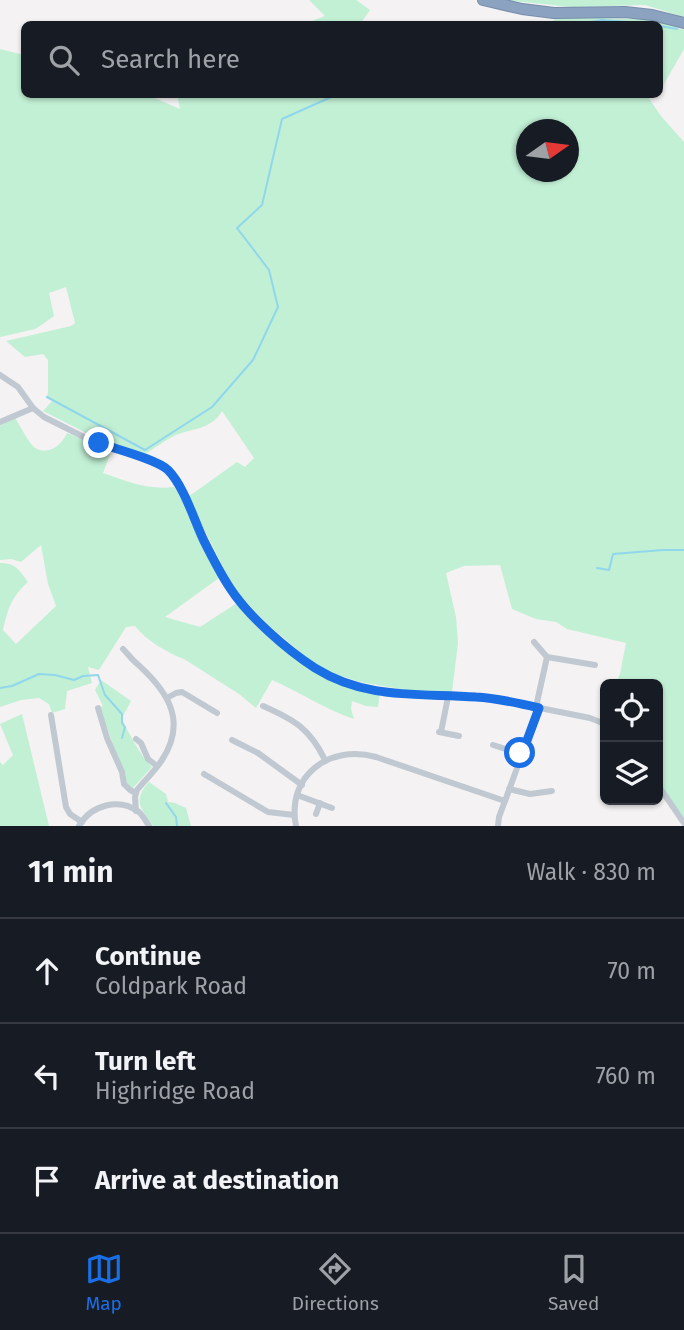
<!DOCTYPE html>
<meta charset="utf-8">
<style>
body{margin:0;font-family:"Fira Sans",sans-serif;background:#242831;color:#f1f3f6}
.controls{position:absolute;right:21px;bottom:21px;display:grid;overflow:hidden;border-radius:10px;box-shadow:0 2px 5px #0004}
.controls button{width:63px;height:63px;display:grid;place-items:center;padding:0;border:0;border-bottom:2px solid #363941;background:#171b24;color:#f1f3f6;font:35px sans-serif}
.compass{position:absolute;left:516px;top:119px;width:63px;height:63px;border-radius:50%;background:#171b24;box-shadow:0 2px 5px #0004;rotate:76deg}
.stop{position:absolute;width:21px;height:21px;margin:-16px;border:5px solid #1b6fe5;border-radius:50%;background:#fff}
.stop.end{background:#1b6fe5;border-color:#fff;box-shadow:0 2px 7px #0008}
.list{margin:0;padding:0;list-style:none}
h2{display:flex;justify-content:space-between;align-items:center;height:91px;margin:0;padding:0 28px;font-size:30px}
h2 small{font-size:23px;font-weight:400;color:#9ea1a6}
.list li{display:grid;grid-template-columns:46px 1fr auto;gap:21px;align-items:center;box-sizing:border-box;height:105px;padding:0 28px;border-top:2px solid #363941}
.list b{display:block;font-size:26px;white-space:nowrap}
.list p{margin:0;font-size:23px;white-space:nowrap;color:#9ea1a6}
.list em{font-size:23px;font-style:normal;color:#9ea1a6}
.icon{flex:none;width:38px;height:38px;fill:none;stroke:currentColor;stroke-width:2;stroke-linecap:round;stroke-linejoin:round}
.map{position:relative;flex:none;width:684px;height:826px;overflow:hidden}
.search{position:absolute;background:#171b24;box-shadow:0 2px 5px #0004;left:21px;right:21px;top:21px;height:77px;display:flex;align-items:center;gap:18px;box-sizing:border-box;padding:0 24px;border-radius:10px;color:#9ea1a6;font-size:26px}
.sheet{height:406px;background:#171b24}
nav{display:flex;justify-content:space-around;align-items:center;box-sizing:border-box;height:98px;border-top:2px solid #363941;background:#171b24;font-size:19px;color:#9ea1a6}
nav a{display:grid;justify-items:center;gap:4px}
nav .on{color:#1b6fe5}
.map>svg:first-child{display:block}
.green{fill:#c2f0d5;fill-rule:evenodd}
.lines{fill:none;stroke-linecap:round;stroke-linejoin:round}
.stream{stroke:#90d7ec;stroke-width:2}
.highway-casing{stroke:#768eac;stroke-width:12}
.street{stroke:#c0c9d1;stroke-width:6}
.highway{stroke:#8ba3c0;stroke-width:10}
.route{stroke:#1b6fe5;stroke-width:9}
</style>
<div class="map">
<svg width="684" height="826" viewBox="0 0 684 826">
<rect width="100%" height="100%" fill="#f4f2f2"/>
<g class="green">
<path d="M309 0H356L370 10 360 24H304L325 16Z"/>
<path d="M504 0H684V17L645 5 571 7Z"/>
<path d="M558 17 638 19 662 22 684 30V49L660 91V24H549Z"/>
<path d="M0 49 24 55V94L148 95 180 109 177 95H651L648 97 661 116 684 142V818L658 781V684H615L620 674 626 643 567 629 556 622 536 619 512 609 500 565 464 566 446 573 456 617 458 643 452 692 412 691 360 682 332 673 307 658 264 621 241 596 226 573 188 497 237 462 245 467 254 458 222 411C212 430 191 428 174 436 164 441 155 448 145 454L96 438 43 411 52 401 47 396 48 393V360L43 354 25 357 6 341 71 326 75 323 66 287 49 293 54 316 43 324 35 329 0 337ZM526 130H568V172H526Z"/>
<path d="M15 418C20 425 28 442 34 447 47 457 62 445 67 433L111 451 103 473C129 482 147 490 174 487L180 495 219 578 165 617 200 627 237 603C278 643 319 687 380 693L378 707 366 706 352 701 351 709 354 719C326 710 300 692 272 680L256 708 239 694 184 659C167 653 146 640 135 626L126 627 99 670 88 667 92 683 67 691 65 709 52 713 49 704 39 698 21 700 0 707V563C15 562 20 571 28 582 11 597 8 609 3 630L16 644 56 606 48 584 41 545 21 562 11 559 0 560V425Z"/>
<path d="M101 680 131 701 122 718C127 731 142 758 152 767L133 788H130L125 780 126 775 124 773 99 707 103 706 95 690Z"/>
<path d="M22 714 49 826H0V762L3 765 13 755 0 724Z"/>
<path d="M149 782 166 794 168 802 175 803 186 808 191 826H153C141 808 132 801 149 782Z"/>
</g>
<g class="lines">
<g class="stream">
<path d="M578 24 602 20 654 24"/>
<path d="M660 26 677 29"/>
<path d="M47 397 145 450 212 407 253 360 278 307 269 270 237 228 262 205 282 119 338 94"/>
<path d="M597 568 609 570 613 554 663 550H684"/>
<path d="M0 688 12 686 39 674 55 675 74 680 83 676 98 675 105 695 122 714V723L125 727 122 738"/>
<path d="M166 803 176 817 177 826"/>
</g>
<g class="highway-casing">
<path id="highway" d="M483 0 522 9 554 13 625 12 652 15 684 23"/>
</g>
<g class="street">
<path d="M0 375 18 387 33 408 44 417 84 437 154 462 169 471 183 495 204 541 230 588 240 602 287 648 315 668 344 683 377 690 411 695 495 699 590 718 605 724"/>
<path d="M0 422 33 408"/>
<path d="M534 642 547 657"/>
<path d="M123 649C127 653 130 657 134 661 165 688 189 719 162 760 155 771 145 780 137 790L135 797 136 811"/>
<path d="M167 698 176 693 182 692 217 713"/>
<path d="M263 706C295 720 310 729 325 760"/>
<path d="M536 707 547 657 595 665"/>
<path d="M98 708 107 738 122 772 124 784 130 790 136 793"/>
<path d="M51 715 66 807 70 814 82 822"/>
<path d="M439 732 459 736"/>
<path d="M441 732 448 697"/>
<path d="M136 739 141 743 148 759 157 766"/>
<path d="M232 740 258 753 302 785"/>
<path d="M493 745 522 754"/>
<path d="M204 774 268 812 294 815"/>
<path d="M658 785 684 823"/>
<path d="M509 789 530 794 552 791"/>
<path d="M297 795 332 808"/>
<path d="M316 814 320 803"/>
<path d="M79 826C91 805 119 797 139 812 143 816 146 821 149 826"/>
<path d="M296 826C286 776 329 744 376 757L505 801"/>
<path d="M498 826 499 817 505 801 539 708"/>
</g>
<use href="#highway" class="highway"/>
</g>
<g class="lines">
<path class="route" d="M99 443C115 449 156 459 168 470 184 486 194 520 204 541 212 557 220 573 230 588 248 616 287 650 315 668 366 700 419 693 476 697 497 698 518 703 539 708L522 754 520 753"/>
</g>
</svg>
<div class="controls">
<button><svg class="icon" aria-label="locate" viewBox="0 0 24 24"><circle cx="12" cy="12" r="6"/><path d="M12 2v4M12 18v4M2 12h4M18 12h4"/></svg></button>
<button><svg class="icon" aria-label="layers" viewBox="0 0 24 24"><path d="M12 4l9 5-9 5-9-5zM3 14l9 5 9-5"/></svg></button>
</div>
<svg class="compass" viewBox="-18 -18 36 36"><path d="M0-13l5 13h-10z" fill="#e53935"/><path d="M0 13l5-13h-10z" fill="#9ea1a6"/></svg>
<div class="stop" style="left:520px;top:753px"></div>
<div class="stop end" style="left:99px;top:443px"></div>
<div class="search"><svg class="icon" aria-label="search" viewBox="0 0 24 24"><circle cx="10" cy="10" r="6"/><path d="M15 15l6 6"/></svg>Search here</div>
</div>
<section class="sheet">
<h2>11 min<small>Walk · 830 m</small></h2>
<ul class="list">
<li><svg class="icon" aria-label="ahead" viewBox="0 0 24 24"><path d="M12 20V5M6 11l6-6 6 6"/></svg><div><b>Continue</b><p>Coldpark Road</p></div><em>70 m</em></li>
<li><svg class="icon" aria-label="left" viewBox="0 0 24 24"><path d="M17 20v-9H6M10 6l-5 5 5 5"/></svg><div><b>Turn left</b><p>Highridge Road</p></div><em>760 m</em></li>
<li><svg class="icon" aria-label="arrive" viewBox="0 0 24 24"><path d="M6 21V4h12l-3 4 3 4H6"/></svg><div><b>Arrive at destination</b></div></li>
</ul>
</section>
<nav>
<a class="on"><svg class="icon" aria-label="map" viewBox="0 0 24 24"><path d="M3 6l6-2 6 2 6-2v14l-6 2-6-2-6 2zM9 4v14M15 6v14"/></svg>Map</a>
<a><svg class="icon" aria-label="directions" viewBox="0 0 24 24"><path d="M12 3l9 9-9 9-9-9zM9 14v-3h6M13 9l2 2-2 2"/></svg>Directions</a>
<a><svg class="icon" aria-label="saved" viewBox="0 0 24 24"><path d="M7 4h10v16l-5-4-5 4z"/></svg>Saved</a>
</nav>
